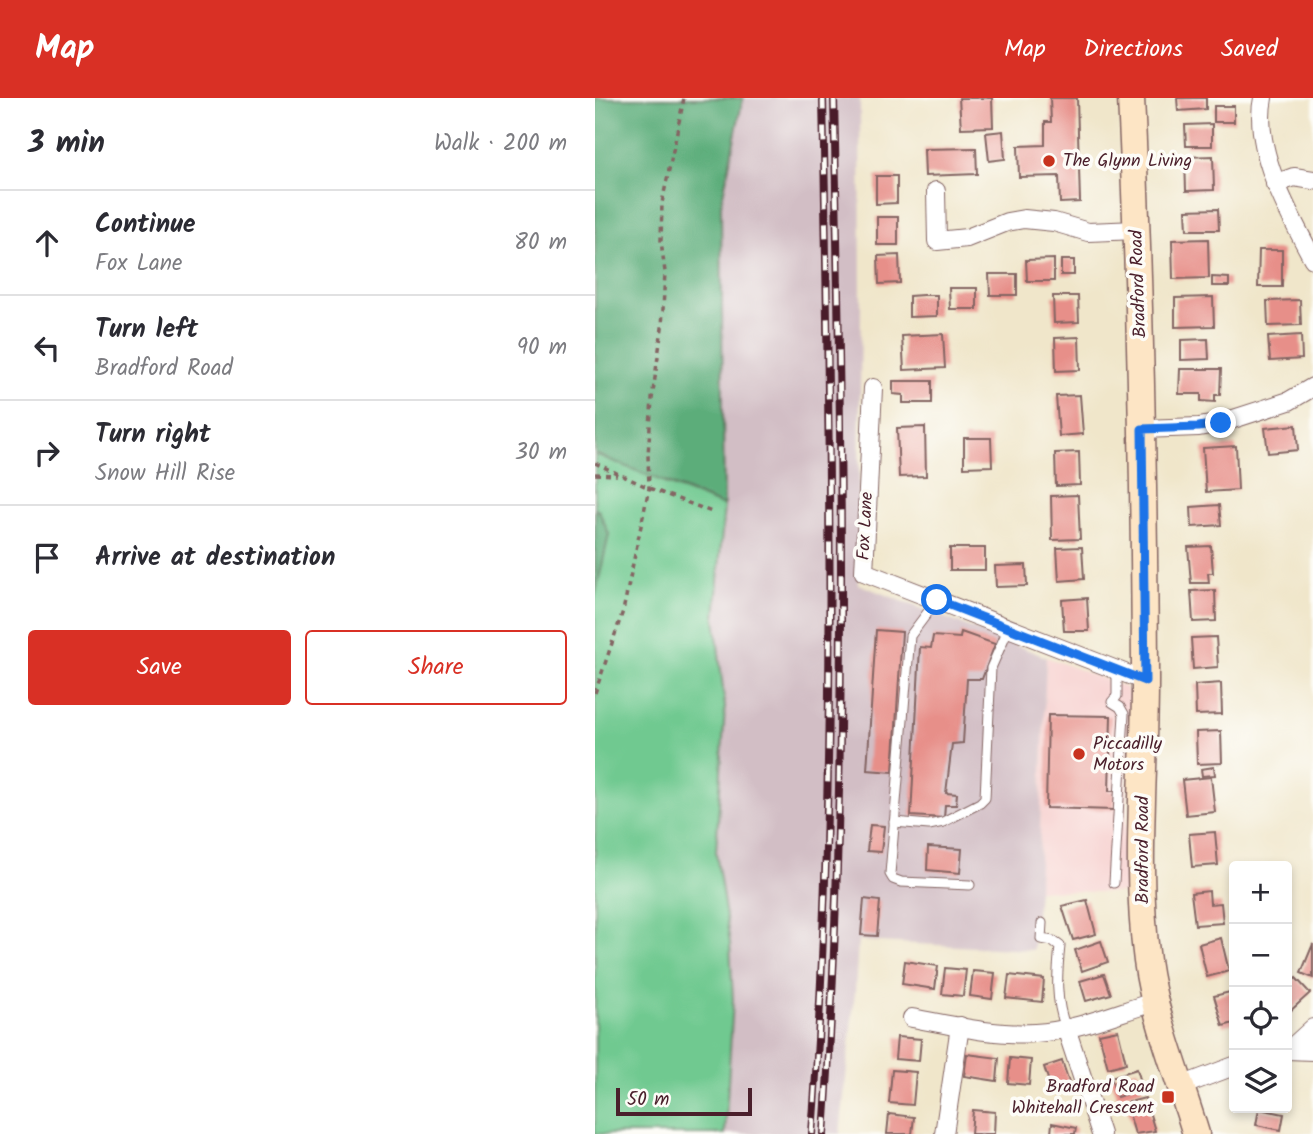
<!DOCTYPE html>
<meta charset="utf-8">
<style>
body{margin:0;font-family:Kalam,sans-serif;background:#f7f7f7;color:#2b2b33}
.controls{position:absolute;right:21px;bottom:21px;display:grid;overflow:hidden;border-radius:7px;box-shadow:0 4px 10px #0003}
.controls button{width:63px;height:63px;display:grid;place-items:center;padding:0;border:0;border-bottom:2px solid #e1e1e2;background:#fff;color:#2b2b33;font:35px sans-serif}
.scale{position:absolute;left:21px;bottom:18px;width:136px;box-sizing:border-box;padding-left:7px;border:4px solid #4a1f2b;border-top:0;font-size:19px;line-height:24px;white-space:nowrap;color:#4a1f2b;-webkit-text-stroke:5px #fdfcf7;paint-order:stroke}
.stop{position:absolute;width:21px;height:21px;margin:-16px;border:5px solid #1a73e8;border-radius:50%;background:#fff}
.stop.end{background:#1a73e8;border-color:#fff;box-shadow:0 2px 7px #0008}
.list{margin:0;padding:0;list-style:none}
h2{display:flex;justify-content:space-between;align-items:center;height:91px;margin:0;padding:0 28px;font-size:30px}
h2 small{font-size:23px;font-weight:400;color:#7c7c81}
.list li{display:grid;grid-template-columns:46px 1fr auto;gap:21px;align-items:center;box-sizing:border-box;height:105px;padding:0 28px;border-top:2px solid #e1e1e2}
.list b{display:block;font-size:26px;white-space:nowrap}
.list p{margin:0;font-size:23px;white-space:nowrap;color:#7c7c81}
.list em{font-size:23px;font-style:normal;color:#7c7c81}
.actions{display:flex;gap:14px;padding:21px 28px}
.actions a{flex:1;padding:16px 0;border:2px solid #d93025;border-radius:7px;text-align:center;font-size:24px;color:#d93025}
.actions .main{background:#d93025;color:#fff}
.icon{flex:none;width:38px;height:38px;fill:none;stroke:currentColor;stroke-width:2;stroke-linecap:round;stroke-linejoin:round}
.map{position:relative;flex:none;width:718px;height:1036px;overflow:hidden}
header{display:flex;align-items:center;gap:42px;box-sizing:border-box;height:98px;padding:0 35px;background:#d93025;color:#fff}
header strong{font-size:33px}
nav{display:flex;gap:38px;margin-inline-start:auto;font-size:24px}
main{display:flex}
aside{flex:1;background:#fff}
.map>svg:first-child{display:block}
.built{fill:#f7d0cf}
.industrial{fill:#d2bec5}
.green{fill:#6fc990;stroke:#5c745e;stroke-width:2}
.forest{fill:#5bad7a;stroke:#526652;stroke-width:2}
.building{fill:#e78f89}
.lines{fill:none;stroke-linecap:round;stroke-linejoin:round}
.lane-casing{stroke:#846563;stroke-width:11}
.street-casing{stroke:#846563;stroke-width:20}
.secondary-casing{stroke:#846563;stroke-width:29}
.path{stroke:#846563;stroke-width:3.5;stroke-dasharray:5 5;stroke-linecap:butt}
.lane{stroke:#fff;stroke-width:9}
.street{stroke:#fff;stroke-width:18}
.secondary{stroke:#fde5c5;stroke-width:26}
.rail-casing{stroke:#4a1f2b;stroke-width:8}
.rail{stroke:#fdfcf7;stroke-width:5;stroke-dasharray:16;stroke-linecap:butt}
.route{stroke:#1a73e8;stroke-width:9}
.poi-dot{fill:#c8321e;stroke:#fdfcf7;stroke-width:2.5}
.labels{text-anchor:middle;dominant-baseline:central;stroke-width:7;stroke-linejoin:round;paint-order:stroke}
.poi-label{font-size:18px;fill:#4a1f2b;stroke:#fdfcf7;text-anchor:start}
.street-label{font-size:18px;fill:#4a1f2b;stroke:#fdfcf7}
</style>
<header>
<strong>Map</strong>
<nav><a>Map</a><a>Directions</a><a>Saved</a></nav>
</header>
<main>
<aside>
<h2>3 min<small>Walk · 200 m</small></h2>
<ul class="list">
<li><svg class="icon" aria-label="ahead" viewBox="0 0 24 24"><path d="M12 20V5M6 11l6-6 6 6"/></svg><div><b>Continue</b><p>Fox Lane</p></div><em>80 m</em></li>
<li><svg class="icon" aria-label="left" viewBox="0 0 24 24"><path d="M17 20v-9H6M10 6l-5 5 5 5"/></svg><div><b>Turn left</b><p>Bradford Road</p></div><em>90 m</em></li>
<li><svg class="icon" aria-label="right" viewBox="0 0 24 24"><path d="M7 20v-9h11M14 6l5 5-5 5"/></svg><div><b>Turn right</b><p>Snow Hill Rise</p></div><em>30 m</em></li>
<li><svg class="icon" aria-label="arrive" viewBox="0 0 24 24"><path d="M6 21V4h12l-3 4 3 4H6"/></svg><div><b>Arrive at destination</b></div></li>
</ul>
<div class="actions"><a class="main">Save</a><a>Share</a></div>
</aside>
<div class="map">
<svg width="718" height="1036" viewBox="0 0 718 1036">
<rect width="100%" height="100%" fill="#fdfcf7"/>
<filter id="ink" filterUnits="userSpaceOnUse"><feTurbulence type="fractalNoise" baseFrequency=".0143" numOctaves="2"/><feDisplacementMap in="SourceGraphic" scale="14" xChannelSelector="R" yChannelSelector="G"/><feConvolveMatrix kernelMatrix="1 2 1 2 8 2 1 2 1" color-interpolation-filters="sRGB"/></filter>
<filter id="wash" filterUnits="userSpaceOnUse"><feTurbulence type="fractalNoise" baseFrequency=".00686" numOctaves="4" result="noise"/><feDisplacementMap in="SourceGraphic" scale="28" xChannelSelector="R" yChannelSelector="G"/><feGaussianBlur stdDeviation="1.57" result="paint"/><feColorMatrix in="noise" values="0 0 0 0 0 0 0 0 0 0 0 0 0 0 0 0 0 1.4 0 .05"/><feComposite in="paint" operator="in"/></filter>
<g filter="url(#wash)">
<rect width="100%" height="100%" fill="#f0e6ca"/>
<path class="built" d="M451 559 532 590 534 601 530 795 443 792Z"/>
<path class="industrial" d="M111 0H265L266 209 263 486 451 559 443 792 438 852 263 843 260 894 245 1036H130L138 902 135 845 121 755 130 609 120 520 129 408 69 385Z"/>
<path class="green" d="M0 0 69 385 129 408 120 520 130 609 121 755 135 845 138 902 130 1036H0Z"/>
<g class="forest">
<path d="M0 0H148L126 107 129 408 0 356Z"/>
<path d="M0 411 4 413 14 436 0 499Z"/>
</g>
<g id="blocks">
<g class="building">
<path d="M364 0H397L398 29 366 30Z"/>
<path d="M455 0H482L485 104 465 105 464 78 424 79 423 48 450 47V24H456Z"/>
<path d="M582 0H611V11L583 13Z"/>
<rect x="619" y="8" width="20" height="16"/>
<path d="M617 26V48H591L590 27Z"/>
<path d="M408 33 410 61 394 63 391 35Z"/>
<path d="M381 50 382 76 330 78 329 51Z"/>
<path d="M618 58 619 92 591 93 590 59Z"/>
<path d="M281 78H302V105L281 106Z"/>
<path d="M623 111 624 132H592L591 112Z"/>
<rect x="282" y="119" width="21" height="28"/>
<path d="M613 141 614 180 578 181 577 142Z"/>
<path d="M664 152H687V189H663Z"/>
<path d="M304 157 305 185 284 186 283 158Z"/>
<path d="M459 161V183H432L431 162Z"/>
<rect x="466" y="162" width="13" height="15"/>
<path d="M394 176H422V197H395Z"/>
<path d="M617 179 634 180V188H617Z"/>
<path d="M354 190H382V211H355Z"/>
<path d="M328 197H342V218L314 219V198Z"/>
<path d="M458 198H483L484 224 459 225Z"/>
<path d="M618 199 619 228 580 229V200Z"/>
<path d="M705 202 706 227 673 228 672 203Z"/>
<path d="M348 236 350 270 309 272 307 238Z"/>
<path d="M706 237 707 261 675 263 673 239Z"/>
<path d="M484 239 485 272 461 273 460 240Z"/>
<path d="M613 241 614 261 586 262V242Z"/>
<path d="M585 271H626L625 297H620V304L606 303V296H584Z"/>
<path d="M298 283H337V305H308V297L298 296Z"/>
<path d="M485 297 488 336 464 338 461 298Z"/>
<path d="M701 327 703 352 673 355 670 330Z"/>
<path d="M330 329 331 378 304 379 302 330Z"/>
<path d="M369 340H396L397 368 369 369Z"/>
<path d="M641 348 643 392 611 394 608 350Z"/>
<path d="M484 354 485 387 461 388 460 355Z"/>
<path d="M483 397 485 441 457 442 456 398Z"/>
<path d="M624 407 626 427 597 429 596 409Z"/>
<path d="M616 448 618 475H613L614 485H596L593 449Z"/>
<path d="M487 449 489 481 464 483 462 450Z"/>
<rect x="355" y="450" width="35" height="22"/>
<path d="M431 467 432 488 401 489 400 468Z"/>
<path d="M620 492 621 523 598 524 596 493Z"/>
<path d="M492 500 494 533H469L467 502Z"/>
<path d="M281 532 307 534 298 674 272 672Z"/>
<path d="M366 534 400 546 387 581H372L368 645 357 646 351 695 362 696 361 707H350L349 720 316 718 325 549 336 550 338 538 365 540Z"/>
<path d="M621 539 623 569 598 571 596 540Z"/>
<path d="M626 585 627 616 601 617 600 587Z"/>
<path d="M453 617 516 618 514 693H520L519 712 451 710Z"/>
<path d="M626 633 627 665 602 666 601 634Z"/>
<path d="M619 669 620 677 607 678 606 671Z"/>
<path d="M616 679 620 714 591 717 587 682Z"/>
<path d="M275 727 289 728 286 754 272 753Z"/>
<path d="M620 734 623 767 597 769 594 736Z"/>
<path d="M333 749 367 751 365 775 332 772Z"/>
<path d="M614 793 615 806 626 805 628 825 600 827 596 795Z"/>
<path d="M269 801 285 803 282 838 266 837Z"/>
<path d="M492 802 501 836 478 842 467 808Z"/>
<path d="M626 840 634 873 612 879 604 846Z"/>
<path d="M506 843 513 864 487 873 480 852Z"/>
<path d="M718 846V880L706 875Z"/>
<path d="M310 863 343 868 340 891 307 886Z"/>
<path d="M350 870 371 872 368 898 347 896Z"/>
<path d="M378 873 400 875 397 901 375 898Z"/>
<path d="M509 876 516 896 491 903 485 883Z"/>
<path d="M414 877 449 881 447 904 411 900Z"/>
<path d="M701 880 715 895 693 915 692 888Z"/>
<path d="M639 893V925L628 928 619 898Z"/>
<path d="M523 932 531 965 513 970 504 936Z"/>
<path d="M302 939 326 941 324 963 300 961Z"/>
<path d="M372 956 404 960 402 983 369 978Z"/>
<path d="M415 960 436 962 434 987 413 985Z"/>
<path d="M467 963 476 990 458 996 449 969Z"/>
<path d="M542 971 548 991 522 999 516 979Z"/>
<path d="M297 972 321 974 318 1007 294 1005Z"/>
<path d="M550 1000 560 1033 540 1036 531 1005Z"/>
<path d="M664 1011 689 1016 686 1032 661 1027Z"/>
<path d="M378 1012 400 1014 399 1036H376Z"/>
<path d="M294 1016 319 1019 317 1036H292Z"/>
<path d="M457 1025 481 1030 480 1036H456Z"/>
</g>
</g>
</g>
<g filter="url(#ink)">
<use href="#blocks" fill-opacity="0" stroke="#846563" stroke-width="2"/>
<g class="lines">
<g class="lane-casing">
<g id="lane">
<path d="M342 502 315 538 295 776 298 781 306 784 375 787"/>
<path d="M299 724 334 727 348 724 385 705 390 700 396 570 414 529"/>
<path d="M519 785 529 616 525 609 517 604 522 598V572"/>
<path d="M447 825 446 841 458 843 465 848C462 876 460 903 471 930"/>
</g>
</g>
<g class="street-casing">
<g id="street">
<path d="M668 0C657 51 695 118 718 161"/>
<path d="M680 86 699 79 718 82"/>
<path d="M341 93 342 143 372 140 412 124 429 121 459 124 493 134 542 132"/>
<path d="M278 290 269 474 550 583"/>
<path d="M547 331 604 329 626 325 694 303 718 289"/>
<path d="M317 920C357 927 399 938 440 935 480 933 521 915 559 904"/>
<path d="M471 930 506 1036"/>
<path d="M692 952 718 953"/>
<path d="M694 952 718 930"/>
<path d="M586 988 639 968"/>
<path d="M349 1036 365 928"/>
</g>
</g>
<g class="secondary-casing">
<path id="secondary" d="M536 0C545 190 549 381 550 572 551 668 539 767 552 863 560 922 584 979 601 1036"/>
</g>
<g class="path">
<path d="M0 365 54 390 117 414"/>
<path d="M0 376 22 377"/>
<path d="M0 595 28 513 54 390 53 357 57 301 67 230 70 174 66 143 67 105 89 0"/>
</g>
<use href="#lane" class="lane"/>
<use href="#street" class="street"/>
<use href="#secondary" class="secondary"/>
<g class="rail-casing">
<g id="rail">
<path d="M217 1036C242 691 235 345 228 0"/>
<path d="M229 1036C253 691 247 345 239 0"/>
</g>
</g>
<use href="#rail" class="rail"/>
</g>
</g>
<g class="lines" filter="url(#ink)">
<path class="route" d="M342 502 550 583 547 331 604 329 626 325"/>
</g>
<g class="poi-dot">
<circle cx="454" cy="63" r="7"/>
<circle cx="484" cy="656" r="7"/>
<rect x="566" y="992" width="14" height="14" rx="3.5"/>
</g>
<g class="labels">
<g class="poi-label">
<text x="468" y="63">The Glynn Living</text>
<text x="498" y="646">Piccadilly<tspan x="498" dy="21">Motors</tspan></text>
<text x="559" y="989" text-anchor="end">Bradford Road<tspan x="559" dy="21">Whitehall Crescent</tspan></text>
</g>
<g class="street-label">
<text transform="translate(544 186) rotate(-92)">Bradford Road</text>
<text transform="translate(271 428) rotate(-87)">Fox Lane</text>
<text transform="translate(548 752) rotate(-90)">Bradford Road</text>
</g>
</g>
</svg>
<div class="controls">
<button>+</button>
<button>−</button>
<button><svg class="icon" aria-label="locate" viewBox="0 0 24 24"><circle cx="12" cy="12" r="6"/><path d="M12 2v4M12 18v4M2 12h4M18 12h4"/></svg></button>
<button><svg class="icon" aria-label="layers" viewBox="0 0 24 24"><path d="M12 4l9 5-9 5-9-5zM3 14l9 5 9-5"/></svg></button>
</div>
<div class="scale">50 m</div>
<div class="stop" style="left:342px;top:502px"></div>
<div class="stop end" style="left:626px;top:325px"></div>
</div>
</main>
